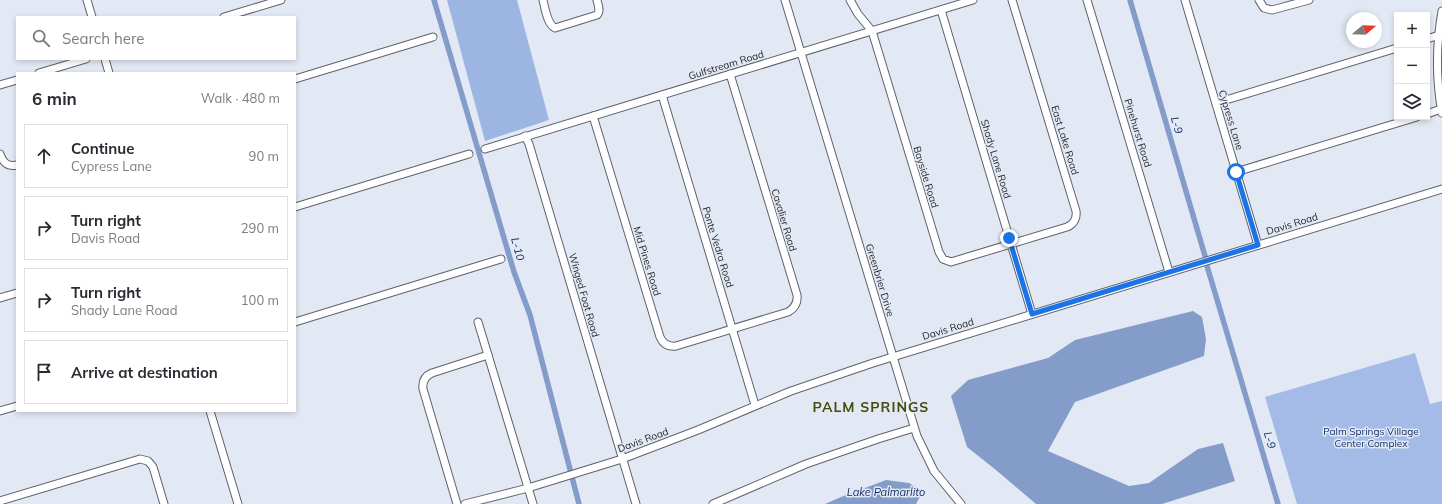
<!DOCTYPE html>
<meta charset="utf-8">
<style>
body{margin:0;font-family:Mulish,sans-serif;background:#f2f2f3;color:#2b2b33}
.controls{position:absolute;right:12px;top:12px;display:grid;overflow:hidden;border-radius:0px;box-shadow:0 2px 6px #0003}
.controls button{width:36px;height:36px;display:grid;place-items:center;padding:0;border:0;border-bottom:1px solid #e1e1e2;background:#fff;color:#2b2b33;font:20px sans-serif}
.compass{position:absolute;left:1346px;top:12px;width:36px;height:36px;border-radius:50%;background:#fff;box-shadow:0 2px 6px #0003;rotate:71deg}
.stop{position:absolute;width:12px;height:12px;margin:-9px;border:3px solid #1a73e8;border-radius:50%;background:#fff}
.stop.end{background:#1a73e8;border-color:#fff;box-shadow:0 1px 4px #0008}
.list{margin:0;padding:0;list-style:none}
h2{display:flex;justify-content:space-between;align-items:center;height:52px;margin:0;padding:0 16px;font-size:17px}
h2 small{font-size:13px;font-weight:400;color:#7c7c81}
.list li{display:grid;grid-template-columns:26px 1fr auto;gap:12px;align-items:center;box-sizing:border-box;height:64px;margin:0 8px 8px;padding:0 8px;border:1px solid #e1e1e2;border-radius:0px}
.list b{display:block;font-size:15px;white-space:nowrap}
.list p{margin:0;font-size:13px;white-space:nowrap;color:#7c7c81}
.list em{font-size:13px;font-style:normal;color:#7c7c81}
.icon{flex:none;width:22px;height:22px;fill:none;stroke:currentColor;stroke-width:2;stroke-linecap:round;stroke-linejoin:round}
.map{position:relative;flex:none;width:1442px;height:504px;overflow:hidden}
.search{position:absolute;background:#fff;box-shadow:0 2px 6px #0003;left:16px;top:16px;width:280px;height:44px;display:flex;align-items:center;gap:10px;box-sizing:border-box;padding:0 14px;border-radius:0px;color:#7c7c81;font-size:15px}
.panel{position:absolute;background:#fff;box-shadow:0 2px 6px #0003;left:16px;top:72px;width:280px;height:340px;border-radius:0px}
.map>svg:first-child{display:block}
.green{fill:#a4bbe8}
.forest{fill:#9db5e3}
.water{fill:#849cc9}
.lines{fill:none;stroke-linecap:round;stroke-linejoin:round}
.canal{stroke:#849cc9;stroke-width:5.5}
.minor-casing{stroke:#5d626c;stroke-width:9}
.minor{stroke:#fff;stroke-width:7}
.route{stroke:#1a73e8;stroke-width:5}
.labels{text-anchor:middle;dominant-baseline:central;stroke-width:3;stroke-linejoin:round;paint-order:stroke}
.street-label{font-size:10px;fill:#1c1e23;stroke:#e3e9f4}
.park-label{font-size:10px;fill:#152f66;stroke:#e3e9f4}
.water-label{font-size:11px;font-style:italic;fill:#152f65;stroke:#e3e9f4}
.district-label{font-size:14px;font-weight:bold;letter-spacing:1px;fill:#454a0e;stroke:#e3e9f4}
</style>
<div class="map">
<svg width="1442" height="504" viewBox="0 0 1442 504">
<rect width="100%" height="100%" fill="#e3e9f4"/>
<path class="green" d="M1415 353 1430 404 1442 401V504H1297L1265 397Z"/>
<path class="forest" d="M447 0H517L549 120 485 141Z"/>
<g class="water">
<path d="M1193 311 1202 317 1206 339 1204 356 1075 402 1048 451 1129 486 1149 483 1198 449 1223 443 1235 481 1162 504H1036L996 470 967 447 951 396 968 380 1048 358 1075 340Z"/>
<path d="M886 480 909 483 923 491 916 504H825L841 497Z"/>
</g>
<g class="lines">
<g class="canal">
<path d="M434 0 514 272 530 315 579 504"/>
<path d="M1130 0 1205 256"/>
<path d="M1207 266 1278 504"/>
</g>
<g class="minor-casing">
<g id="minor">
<path d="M87 0 92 17"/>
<path d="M543 0C545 8 547 24 555 28L597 15C601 11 598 5 597 0"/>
<path d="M785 0 917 436 934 471 961 504"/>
<path d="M850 0 858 14 872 31 939 252 943 259 951 262 1067 227C1074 224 1077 218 1076 211L1012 0"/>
<path d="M1087 0 1169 272"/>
<path d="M1185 0 1258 245"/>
<path d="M1259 0 1264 8 1272 10 1309 0"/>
<path d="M941 10 1032 314"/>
<path d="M1442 11C1436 45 1436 80 1442 113"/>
<path d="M224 17 281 0"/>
<path d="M1427 39 1439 35"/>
<path d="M105 59 109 73"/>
<path d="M39 73 86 59"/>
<path d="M295 79 433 37"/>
<path d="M0 85 17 80"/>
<path d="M662 95 755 405"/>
<path d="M1216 103 1397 48"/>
<path d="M1427 114 1441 109"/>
<path d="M593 116 660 337C663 344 668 347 676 346L788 312C795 308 798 303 797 295L730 74"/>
<path d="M525 136 529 144 636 504"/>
<path d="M485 149 973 0"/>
<path d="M0 154C3 163 8 167 17 165"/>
<path d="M1236 172 1417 117"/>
<path d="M295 207 469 154"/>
<path d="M0 298 17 293"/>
<path d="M295 322 501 259"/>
<path d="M478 322 533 504"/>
<path d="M0 411 17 406"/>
<path d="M210 411 238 504"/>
<path d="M0 501 140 459 148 461 153 467 164 504"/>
<path d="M457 504 423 389C422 381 425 376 432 373L488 355"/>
<path d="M465 504 528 488 622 459 698 430 791 391 873 363 1442 189"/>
<path d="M713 504 806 464 878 439 914 428"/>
</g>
</g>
<use href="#minor" class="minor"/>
</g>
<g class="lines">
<path class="route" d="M1009 238 1032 314 1258 245 1236 172"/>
</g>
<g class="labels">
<g class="street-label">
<text transform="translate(726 65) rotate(-17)">Gulfstream Road</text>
<text transform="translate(1231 120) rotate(73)">Cypress Lane</text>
<text transform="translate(1138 133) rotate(73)">Pinehurst Road</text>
<text transform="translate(1065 140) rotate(73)">East Lake Road</text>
<text transform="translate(996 159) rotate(73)">Shady Lane Road</text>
<text transform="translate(926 177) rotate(73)">Bayside Road</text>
<text transform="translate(784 220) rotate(73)">Cavalier Road</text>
<text transform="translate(1292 224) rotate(-17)">Davis Road</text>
<text transform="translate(718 247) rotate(73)">Ponte Vedra Road</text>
<text transform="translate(647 261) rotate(73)">Mid Pines Road</text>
<text transform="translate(880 280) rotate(73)">Greenbrier Drive</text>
<text transform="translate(584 295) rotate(74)">Winged Foot Road</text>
<text transform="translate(948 329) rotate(-17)">Davis Road</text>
<text transform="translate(643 440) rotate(-20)">Davis Road</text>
</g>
<g class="park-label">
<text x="1371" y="431">Palm Springs Village<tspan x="1371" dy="12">Center Complex</tspan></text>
</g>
<g class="water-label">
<text transform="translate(1177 125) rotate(74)">L-9</text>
<text transform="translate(518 249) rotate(74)">L-10</text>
<text transform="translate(1270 440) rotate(73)">L-9</text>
<text x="886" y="492">Lake Palmarlito</text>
</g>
<g class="district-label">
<text x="871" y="407">PALM SPRINGS</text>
</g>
</g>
</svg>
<div class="controls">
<button>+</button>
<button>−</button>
<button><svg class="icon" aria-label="layers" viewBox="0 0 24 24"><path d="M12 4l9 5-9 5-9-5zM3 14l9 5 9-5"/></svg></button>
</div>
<svg class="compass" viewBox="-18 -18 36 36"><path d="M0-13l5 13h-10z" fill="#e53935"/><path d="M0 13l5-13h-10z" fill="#7c7c81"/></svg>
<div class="stop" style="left:1236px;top:172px"></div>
<div class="stop end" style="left:1009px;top:238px"></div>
<div class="search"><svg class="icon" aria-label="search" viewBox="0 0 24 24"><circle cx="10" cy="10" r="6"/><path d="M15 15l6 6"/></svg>Search here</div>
<section class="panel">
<h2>6 min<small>Walk · 480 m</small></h2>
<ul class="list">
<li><svg class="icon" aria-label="ahead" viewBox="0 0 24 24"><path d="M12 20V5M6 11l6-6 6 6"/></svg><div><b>Continue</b><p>Cypress Lane</p></div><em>90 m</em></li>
<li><svg class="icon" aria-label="right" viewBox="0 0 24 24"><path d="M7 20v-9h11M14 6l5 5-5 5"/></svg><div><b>Turn right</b><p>Davis Road</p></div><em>290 m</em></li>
<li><svg class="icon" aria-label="right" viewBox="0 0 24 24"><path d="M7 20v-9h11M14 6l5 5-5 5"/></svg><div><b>Turn right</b><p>Shady Lane Road</p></div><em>100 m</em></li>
<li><svg class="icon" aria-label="arrive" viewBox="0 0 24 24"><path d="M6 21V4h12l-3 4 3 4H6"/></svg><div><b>Arrive at destination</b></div></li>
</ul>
</section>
</div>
